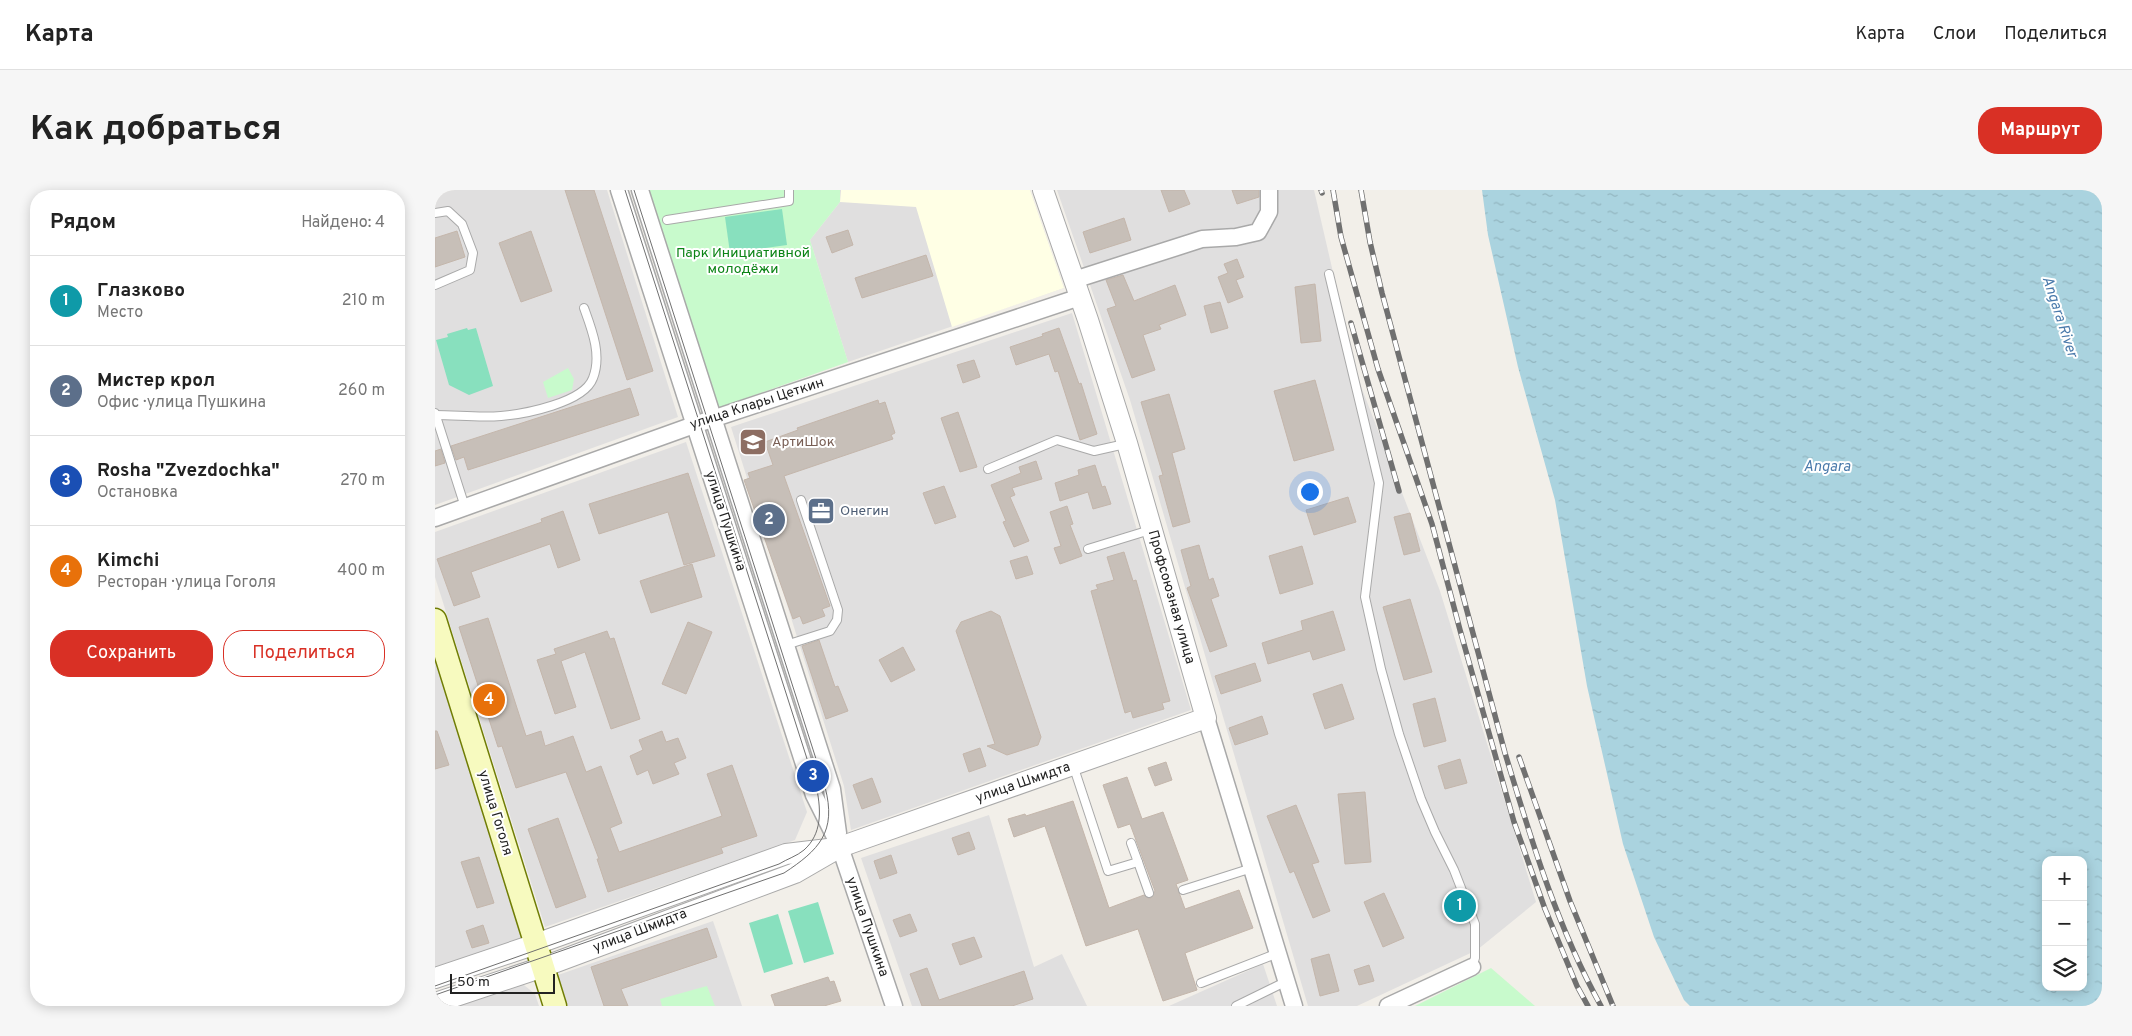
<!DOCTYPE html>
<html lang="ru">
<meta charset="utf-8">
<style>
body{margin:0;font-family:Overpass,sans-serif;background:#f6f6f6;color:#222}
.controls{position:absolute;right:15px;bottom:15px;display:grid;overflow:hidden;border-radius:10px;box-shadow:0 2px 12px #0003}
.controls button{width:45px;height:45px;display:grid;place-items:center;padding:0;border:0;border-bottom:1px solid #e0e0e0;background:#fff;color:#222;font:25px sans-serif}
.scale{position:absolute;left:15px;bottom:12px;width:105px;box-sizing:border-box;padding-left:5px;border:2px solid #222;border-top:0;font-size:14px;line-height:18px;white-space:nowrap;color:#222;-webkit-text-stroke:4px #fff;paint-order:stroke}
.you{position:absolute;left:874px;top:301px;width:18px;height:18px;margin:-12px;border:4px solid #fff;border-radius:50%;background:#1a73e8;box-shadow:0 0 0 8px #1a73e833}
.badge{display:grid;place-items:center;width:32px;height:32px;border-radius:50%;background:#d93025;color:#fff;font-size:16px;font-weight:700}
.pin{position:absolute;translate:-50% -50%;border:2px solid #fff;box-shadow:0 1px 5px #0006}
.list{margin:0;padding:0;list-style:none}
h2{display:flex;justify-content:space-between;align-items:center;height:65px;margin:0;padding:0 20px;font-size:21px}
h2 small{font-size:16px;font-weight:400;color:#767676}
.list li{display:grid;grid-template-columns:32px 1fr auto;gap:15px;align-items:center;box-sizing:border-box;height:90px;padding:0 20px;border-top:1px solid #e0e0e0}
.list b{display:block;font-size:19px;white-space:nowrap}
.list p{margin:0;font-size:16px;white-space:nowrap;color:#767676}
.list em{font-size:16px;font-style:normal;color:#767676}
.actions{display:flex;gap:10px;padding:15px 20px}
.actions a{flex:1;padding:11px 0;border:1px solid #d93025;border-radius:20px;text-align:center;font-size:18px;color:#d93025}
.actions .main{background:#d93025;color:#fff}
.icon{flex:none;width:28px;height:28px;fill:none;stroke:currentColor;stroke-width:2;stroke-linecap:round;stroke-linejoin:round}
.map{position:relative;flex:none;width:1667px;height:816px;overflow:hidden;border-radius:20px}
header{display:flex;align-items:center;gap:30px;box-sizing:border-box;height:70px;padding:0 25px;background:#fff;border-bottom:1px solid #e0e0e0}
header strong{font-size:24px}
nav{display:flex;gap:28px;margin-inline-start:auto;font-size:18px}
.intro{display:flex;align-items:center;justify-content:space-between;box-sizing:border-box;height:120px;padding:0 30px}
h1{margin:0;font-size:35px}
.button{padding:12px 22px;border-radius:20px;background:#d93025;color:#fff;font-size:18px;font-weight:700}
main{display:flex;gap:30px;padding:0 30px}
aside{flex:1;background:#fff;border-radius:20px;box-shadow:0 2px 12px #0003}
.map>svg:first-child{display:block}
.residential{fill:#e0dfdf}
.education{fill:#ffffe5}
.park{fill:#c8facc}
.pitch{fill:#88e0be}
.water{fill:url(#water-ripples);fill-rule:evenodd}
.building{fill:#c7bfb8;stroke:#c4b6ab}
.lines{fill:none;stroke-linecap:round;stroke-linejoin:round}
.service-casing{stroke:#a9a9a9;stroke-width:10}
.minor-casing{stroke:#a9a9a9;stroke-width:19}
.tertiary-casing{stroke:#a9a9a9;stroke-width:22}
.secondary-casing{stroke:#707d05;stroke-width:25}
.service{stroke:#fff;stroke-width:8}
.minor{stroke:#fff;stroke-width:16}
.tertiary{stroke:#fff;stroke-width:20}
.secondary{stroke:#f7fabf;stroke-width:22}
.tram{stroke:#707070;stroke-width:1}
.rail-casing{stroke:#707070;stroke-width:5.5}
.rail{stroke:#fff;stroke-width:4;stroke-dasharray:11;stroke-linecap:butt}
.labels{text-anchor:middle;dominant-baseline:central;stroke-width:4;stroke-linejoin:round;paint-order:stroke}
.park-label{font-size:14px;fill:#0c8416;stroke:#fff}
.street-label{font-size:14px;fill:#222;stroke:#fff}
.education-label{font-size:14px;fill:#785e54;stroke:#fff;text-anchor:start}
.service-label{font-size:14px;fill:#4e5e75;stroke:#fff;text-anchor:start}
.water-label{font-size:15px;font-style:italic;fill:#4a7aab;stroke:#fff}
</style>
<header>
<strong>Карта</strong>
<nav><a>Карта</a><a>Слои</a><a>Поделиться</a></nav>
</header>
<div class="intro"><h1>Как добраться</h1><a class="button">Маршрут</a></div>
<main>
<aside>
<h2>Рядом<small>Найдено: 4</small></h2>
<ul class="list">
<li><span class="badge" style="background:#0f9aa8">1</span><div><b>Глазково</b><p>Место</p></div><em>210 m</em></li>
<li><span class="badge" style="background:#5c6f8a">2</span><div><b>Мистер крол</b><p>Офис · улица Пушкина</p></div><em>260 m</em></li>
<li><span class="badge" style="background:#1a4fb4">3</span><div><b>Rosha &quot;Zvezdochka&quot;</b><p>Остановка</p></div><em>270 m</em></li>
<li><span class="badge" style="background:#e8710a">4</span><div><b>Kimchi</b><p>Ресторан · улица Гоголя</p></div><em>400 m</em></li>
</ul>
<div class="actions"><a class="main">Сохранить</a><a>Поделиться</a></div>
</aside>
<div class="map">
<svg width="1667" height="816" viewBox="0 0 1667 816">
<defs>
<pattern id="water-ripples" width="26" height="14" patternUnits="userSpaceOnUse" patternTransform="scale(1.25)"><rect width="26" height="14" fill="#aad3df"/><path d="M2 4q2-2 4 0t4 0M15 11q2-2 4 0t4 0" fill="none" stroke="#92b5bf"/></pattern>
</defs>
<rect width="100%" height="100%" fill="#f2efe9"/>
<g class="residential">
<path d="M0 0H172L243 227 0 315Z"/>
<path d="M405 0H595L629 98 413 172 375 50 405 12Z"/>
<path d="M622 0H879L922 186 1005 401 1101 712 1042 760 922 816H873L695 210Z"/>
<path d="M637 123 756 520 416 640 409 596 296 237Z"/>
<path d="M251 252 372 622 360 650 110 737 0 387V342Z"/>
<path d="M0 467 87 748 0 777Z"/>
<path d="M554 625 599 777 627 764 652 816H477L426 668Z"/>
<path d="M278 731 307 816H133L123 785Z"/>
<path d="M828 774 842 816H734Z"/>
<path d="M84 791 100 804 104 816H9Z"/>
</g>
<path class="education" d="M406 0H595L629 98 517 137 481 17 405 12Z"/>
<g class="park">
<path d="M211 0H405V12L375 50 413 172 283 218Z"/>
<path d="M133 178 139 189 137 200 113 208 108 192Z"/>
<path d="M1056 778 1100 816H980Z"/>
<path d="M272 796 280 816H227L225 809Z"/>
</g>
<g class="pitch">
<path d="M347 19 352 55 295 63 290 27Z"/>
<path d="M32 138 33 140 41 138 58 196 34 205 14 195 1 150 13 147 12 144Z"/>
<path d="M383 712 399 764 369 773 353 721Z"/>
<path d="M343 724 358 774 329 783 314 733Z"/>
</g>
<path class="water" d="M1047 0H1667V816H1255L1249 810 1219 747 1188 654 1152 496 1120 310 1083 177 1053 45ZM1611 670H1648V797H1611Z"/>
<g class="building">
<path d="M130 0H159L218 181 192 190Z"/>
<path d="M726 0H749L755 14 734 22Z"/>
<path d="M797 0H824V7L802 14Z"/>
<path d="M689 28 696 50 655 63 648 42Z"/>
<path d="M413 40 418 55 397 63 391 47Z"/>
<path d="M22 41 30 67 0 77V48Z"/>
<path d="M96 41 117 101 86 112 64 53Z"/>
<path d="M491 65 498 86 427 108 420 88Z"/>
<path d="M802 69 809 87 801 90 808 107 793 113 783 87 793 83 789 74Z"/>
<path d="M688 85 699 111 740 95 751 125 724 135 726 139 708 145 720 180 697 188 672 119 681 116 671 90Z"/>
<path d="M880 94 886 151 866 153 860 97Z"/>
<path d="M785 112 793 138 776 143 769 116Z"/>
<path d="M624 138 644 194 646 193 662 244 645 250 623 181 620 182 614 164 581 175 575 157 608 146 607 144Z"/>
<path d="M539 170 545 187 528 193 522 175Z"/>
<path d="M880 190 899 260 859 271 839 201Z"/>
<path d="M195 198 204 225 33 280 29 267 21 270 16 256Z"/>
<path d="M734 204 750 259 737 263 755 332 738 337 724 286 728 285 706 212Z"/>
<path d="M443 210 444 214 450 212 460 243 456 245 458 249 349 286 395 416 387 419 390 426 368 434 365 426 358 429 309 290 315 288 313 283 338 275 330 252 363 240 362 238Z"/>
<path d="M523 222 542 277 525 282 506 228Z"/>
<path d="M6 259 10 273 0 276V261Z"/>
<path d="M601 271 607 289 577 298 580 305 575 307 594 351 579 357 568 332 571 331 556 295 586 283 584 277Z"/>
<path d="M660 275 667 297 670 296 676 314 658 319 653 302 625 311 620 293 644 285 643 280Z"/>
<path d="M253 283 280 366 249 375 233 322 164 344 154 314Z"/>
<path d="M509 296 521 327 500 334 488 303Z"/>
<path d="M913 307 921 332 879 345 871 320Z"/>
<path d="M632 316 638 334 635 335 647 366 625 374 619 358 626 356 615 322Z"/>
<path d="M128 321 145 370 123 378 115 354 36 382 45 407 19 416 2 369 107 332 106 329Z"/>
<path d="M975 323 985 361 969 365 959 327Z"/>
<path d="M764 355 774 390 778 388 784 406 776 409 792 456 775 462 752 398 756 396 746 360Z"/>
<path d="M867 356 878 394 845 404 834 366Z"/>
<path d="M689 362 698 391 701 390 735 511 727 513 729 519 698 528 696 521 690 523 656 401 663 399 661 395 679 390 672 367Z"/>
<path d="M592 366 598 384 581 389 575 371Z"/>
<path d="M257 374 267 407 216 423 205 391Z"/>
<path d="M975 409 997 482 969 490 948 417Z"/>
<path d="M556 421 565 426 606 547 603 555 572 565 552 556 560 554 521 441 526 432Z"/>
<path d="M898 421 910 460 878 470 875 461 833 474 827 453 868 440 866 431Z"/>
<path d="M53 428 91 546 106 541 110 556 138 546 151 582 166 576 187 633 175 638 184 662 287 626 272 584 297 575 322 646 286 658 288 663 173 702 162 669H164L131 582 81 598 67 556 63 557 24 437Z"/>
<path d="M253 432 277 442 251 504 227 494Z"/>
<path d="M172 441 175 449 179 448 205 529 176 539 150 462 126 471 141 517 120 524 102 470 121 464 119 459Z"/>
<path d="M384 450 400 497 403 496 413 521 391 529 367 456Z"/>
<path d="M468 457 480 480 456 492 444 470Z"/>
<path d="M820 473 826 491 786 504 780 486Z"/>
<path d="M907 494 919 529 890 539 878 504Z"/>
<path d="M1000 508 1011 551 989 557 978 514Z"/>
<path d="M827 526 833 544 800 555 794 538Z"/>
<path d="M0 541H2L14 575 0 579Z"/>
<path d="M227 541 231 552 243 548 251 568 239 573 244 584 218 594 213 580 202 585 195 566 208 560 204 550Z"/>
<path d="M545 558 551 576 534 582 528 564Z"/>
<path d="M1025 569 1032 593 1010 599 1003 576Z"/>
<path d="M731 572 737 590 720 596 713 578Z"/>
<path d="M692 587 707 629 728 622 753 690 741 694 750 719 804 700 818 738 750 763 762 800 728 811 703 739 651 756 610 636 579 647 573 629 590 624 591 626 638 611 674 718 709 705 713 708H716L720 701 695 634 683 638 668 595Z"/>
<path d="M437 588 446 612 427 619 418 595Z"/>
<path d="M930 602 936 672 910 674 903 604Z"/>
<path d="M861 615 884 672 877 674 895 721 878 728 859 681 855 683 832 626Z"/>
<path d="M123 628 151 707 121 718 93 639Z"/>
<path d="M534 642 540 659 523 665 517 648Z"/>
<path d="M456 665 462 683 445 689 439 671Z"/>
<path d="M44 667 59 713 42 718 26 672Z"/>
<path d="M949 703 969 748 948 757 929 712Z"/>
<path d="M475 724 482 741 465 747 458 730Z"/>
<path d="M48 735 54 753 37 758 31 741Z"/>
<path d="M272 738 282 767 186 799 193 816H169L156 777Z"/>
<path d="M539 747 547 767 525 775 517 754Z"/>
<path d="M894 764 904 801 885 806 876 769Z"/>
<path d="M934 775 939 791 924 795 919 780Z"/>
<path d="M492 778 504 810 589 781 598 809 577 816H487L475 784Z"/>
<path d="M393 787 395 792 399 791 406 811 389 816H340L336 805Z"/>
</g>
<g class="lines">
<g class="service-casing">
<g id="service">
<path d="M0 23 13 21 27 34 38 63 35 80 0 95"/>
<path d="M232 30 354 11V0"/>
<path d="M894 84 944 293 930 407 946 479 964 544 986 609 1000 642 1019 680 1040 734V768L1037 777"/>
<path d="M0 223 30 317"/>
<path d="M0 225C22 225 44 228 66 226 89 224 149 213 158 188 167 165 157 140 149 118"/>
<path d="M553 279 622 250 659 261 690 254"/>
<path d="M653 359 715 340"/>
<path d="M351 455 395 441 402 430 403 420 366 310"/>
<path d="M638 575 673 681 703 672 696 653"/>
<path d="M703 672 714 703"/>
<path d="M748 700 817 678"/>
<path d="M766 793 843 763"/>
<path d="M801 816 852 791"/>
</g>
</g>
<g class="minor-casing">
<g id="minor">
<path d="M184 0 379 605 405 657 459 816"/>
<path d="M205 0 397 599 403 643"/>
<path d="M639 90 767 49 801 47 823 42 834 22V0"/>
<path d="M0 328 259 235 645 107"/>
<path d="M771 528 859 816"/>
<path d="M953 816 1037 777"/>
</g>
</g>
<g class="tertiary-casing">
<g id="tertiary">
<path d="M0 788 101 754 351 664 393 659"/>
<path d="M0 813 108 777 360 683 405 657 771 528 692 253 653 130 608 0"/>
</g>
</g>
<g class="secondary-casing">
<path id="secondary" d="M0 430 120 816"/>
</g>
<use href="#service" class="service"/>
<use href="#minor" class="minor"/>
<use href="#tertiary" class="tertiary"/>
<use href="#secondary" class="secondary"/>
<g class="tram">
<path d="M0 796 344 674C352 669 362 666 369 660 387 644 386 621 382 600L190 0"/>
<path d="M0 805 349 683C384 660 402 642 390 597L199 0"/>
</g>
<g class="rail-casing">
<g id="rail">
<path d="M886 0 887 3"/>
<path d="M898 0 906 47 943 179 997 334 1025 440 1079 632 1110 719 1142 796 1153 816"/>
<path d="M926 0 935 52 947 103 1070 563C1096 649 1122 737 1166 816"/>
<path d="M916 133 964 301"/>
<path d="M1084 567 1135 711 1178 816"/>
</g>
</g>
<use href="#rail" class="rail"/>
</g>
<defs>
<g id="school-square" transform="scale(1.4375)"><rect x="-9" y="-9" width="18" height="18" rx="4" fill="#8d6e63" stroke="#fff"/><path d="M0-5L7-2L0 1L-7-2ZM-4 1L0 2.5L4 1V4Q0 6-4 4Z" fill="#fff"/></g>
<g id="office-square" transform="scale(1.4375)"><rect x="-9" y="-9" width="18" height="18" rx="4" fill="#5c6f8a" stroke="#fff"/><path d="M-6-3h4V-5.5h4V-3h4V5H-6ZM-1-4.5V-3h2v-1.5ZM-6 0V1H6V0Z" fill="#fff"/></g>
</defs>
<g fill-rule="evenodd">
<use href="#school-square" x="318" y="252"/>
<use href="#office-square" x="386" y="321"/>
</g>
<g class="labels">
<g class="park-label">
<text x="308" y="63">Парк Инициативной<tspan x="308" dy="16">молодёжи</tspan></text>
</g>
<g class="street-label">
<text transform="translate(322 214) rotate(-18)">улица Клары Цеткин</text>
<text transform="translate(290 331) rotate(72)">улица Пушкина</text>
<text transform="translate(736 407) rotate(74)">Профсоюзная улица</text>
<text transform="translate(588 593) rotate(-19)">улица Шмидта</text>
<text transform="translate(60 623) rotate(73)">улица Гоголя</text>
<text transform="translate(432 737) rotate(71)">улица Пушкина</text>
<text transform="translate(205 741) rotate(-21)">улица Шмидта</text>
</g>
<g class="education-label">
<text x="337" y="252">АртиШок</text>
</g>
<g class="service-label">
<text x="405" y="321">Онегин</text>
</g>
<g class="water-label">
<text transform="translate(1624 127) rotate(72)">Angara River</text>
<text x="1392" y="277">Angara</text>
</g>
</g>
</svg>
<div class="controls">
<button>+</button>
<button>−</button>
<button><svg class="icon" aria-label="layers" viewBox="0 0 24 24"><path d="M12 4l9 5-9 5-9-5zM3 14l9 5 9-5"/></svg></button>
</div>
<div class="scale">50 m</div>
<div class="you"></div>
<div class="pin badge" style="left:1025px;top:716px;background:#0f9aa8">1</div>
<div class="pin badge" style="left:334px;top:330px;background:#5c6f8a">2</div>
<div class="pin badge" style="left:378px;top:586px;background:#1a4fb4">3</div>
<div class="pin badge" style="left:54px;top:510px;background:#e8710a">4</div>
</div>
</main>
